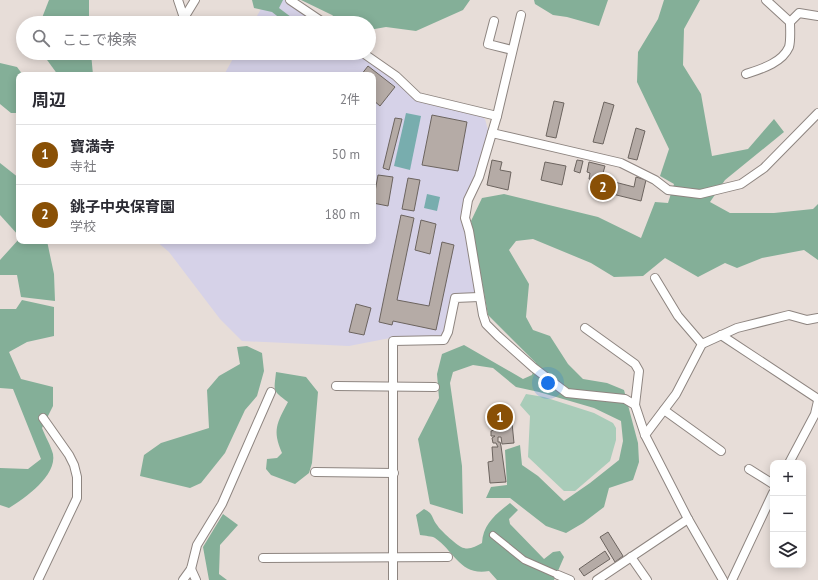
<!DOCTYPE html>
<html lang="ja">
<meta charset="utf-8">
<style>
body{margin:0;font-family:"PT Sans","Noto Sans JP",sans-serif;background:#f7f7f7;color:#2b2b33}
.controls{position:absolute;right:12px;bottom:12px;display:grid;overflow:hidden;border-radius:8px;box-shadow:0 2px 10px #0003}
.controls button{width:36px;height:36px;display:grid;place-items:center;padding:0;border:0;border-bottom:1px solid #e1e1e2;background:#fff;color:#2b2b33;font:20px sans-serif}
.you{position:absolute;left:548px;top:383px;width:14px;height:14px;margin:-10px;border:3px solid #fff;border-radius:50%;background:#1a73e8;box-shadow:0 0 0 6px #1a73e833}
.badge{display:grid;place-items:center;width:26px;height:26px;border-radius:50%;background:#895006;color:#fff;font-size:13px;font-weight:700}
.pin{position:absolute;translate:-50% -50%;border:2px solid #fff;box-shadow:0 1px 4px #0006}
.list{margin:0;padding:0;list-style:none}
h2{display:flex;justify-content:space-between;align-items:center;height:52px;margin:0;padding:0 16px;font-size:17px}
h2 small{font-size:13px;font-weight:400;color:#7c7c81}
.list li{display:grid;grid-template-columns:26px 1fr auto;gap:12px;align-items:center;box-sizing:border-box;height:60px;padding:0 16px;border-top:1px solid #e1e1e2}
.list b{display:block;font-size:15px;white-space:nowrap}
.list p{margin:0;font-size:13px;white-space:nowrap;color:#7c7c81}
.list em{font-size:13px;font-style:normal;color:#7c7c81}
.icon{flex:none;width:22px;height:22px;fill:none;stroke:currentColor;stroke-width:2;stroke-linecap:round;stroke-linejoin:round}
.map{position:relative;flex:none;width:818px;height:580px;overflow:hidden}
.search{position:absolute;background:#fff;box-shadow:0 2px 10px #0003;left:16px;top:16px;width:360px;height:44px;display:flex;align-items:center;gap:10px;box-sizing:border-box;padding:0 14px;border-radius:22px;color:#7c7c81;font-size:15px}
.panel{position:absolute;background:#fff;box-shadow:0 2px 10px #0003;left:16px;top:72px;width:360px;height:172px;border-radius:8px}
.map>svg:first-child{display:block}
.education{fill:#d6d2e8}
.green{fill:#a9ccb9}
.forest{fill:#84af98}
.water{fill:#78adae}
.building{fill:#b5aba6;stroke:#6c645f}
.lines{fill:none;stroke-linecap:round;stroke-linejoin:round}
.pedestrian-casing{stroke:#8e8580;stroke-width:8}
.minor-casing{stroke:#8e8580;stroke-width:10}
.pedestrian{stroke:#fff;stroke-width:6}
.minor{stroke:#fff;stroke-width:8}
</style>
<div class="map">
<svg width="818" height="580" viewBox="0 0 818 580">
<rect width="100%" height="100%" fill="#e7ddd8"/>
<g class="education">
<path d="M266 0H285L318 23H253Z"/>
<path d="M236 53H357L395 79 412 97 481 116 485 119 488 130 477 174 465 196 460 219 467 232 475 292 473 294 453 295 446 330 441 337 390 338 349 346 242 341 220 319 169 252 156 241H373V75H224Z"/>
</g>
<path class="green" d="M526 394 544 397 594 413 613 423 616 428V440L610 461 575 491H564L528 457 530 416 520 405Z"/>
<g class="forest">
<path d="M49 0H89V23H40Z"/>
<path d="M252 0H283L279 8 299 23H286L272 12 254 8Z"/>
<path d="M301 0H470L463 10 416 31 386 27 369 30V23H342L332 15Z"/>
<path d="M534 0H608L599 26 567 17 553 15 535 4Z"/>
<path d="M664 0H700L684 29 683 65 701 94 712 156 748 149 774 119 784 132 725 180 710 202 730 213H774L813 209 818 204V260L804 250 762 258 737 268 725 263 698 277 665 258 643 276 614 277 591 263 533 239 516 241 509 250 529 284 526 317 533 330 550 336 568 364 583 379 607 383 624 390 638 443 639 462 633 480 609 488 604 507 583 523 566 533 546 526 510 498H486L491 487 507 485 505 450 520 445 522 465 538 476 564 501 590 483 619 460 623 441 621 421 594 408 539 392 516 387 493 368 473 365 453 372 450 383 462 466 463 514 430 504 418 439 439 398 437 374 442 354 464 345 523 379 532 375 536 363 488 315 471 221 482 198 504 194 598 217 641 238 655 202 668 203 674 184 660 176 669 149 637 82 638 52 658 19Z"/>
<path d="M42 53H91L93 75H58Z"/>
<path d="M0 63 17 67 23 75H19V113H11L0 104Z"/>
<path d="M0 163 19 178V236L0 215Z"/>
<path d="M19 239V241H47L54 274 55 301 21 297 17 275H0V260Z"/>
<path d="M22 300 54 307V336L27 342 9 352 21 379 53 387V406L42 428C45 436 51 446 53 454 57 476 25 498 9 508L0 505V468L28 469 41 459 13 389 0 388V309H16Z"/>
<path d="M247 346 262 353 264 371 257 396 245 410 225 453 201 483 190 488 140 476 144 455 161 443 209 428 207 390 219 376 240 364 237 347Z"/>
<path d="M276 372 306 377 318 392 312 463 309 473 295 484 271 475 266 469 267 459 277 458 282 453C272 430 277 423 288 402 272 390 274 392 276 372Z"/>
<path d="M510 503 518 510 509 519 510 524 544 559 553 552 560 551 564 557 554 580H497L489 571C460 576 455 552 435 538 432 536 425 536 420 535L416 515 424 509C434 514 431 517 437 525 440 530 458 547 464 548 470 550 476 546 482 543 483 524 496 514 510 503Z"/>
<path d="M223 514 238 525 220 545 219 574 227 580H209L203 547Z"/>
</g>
<g class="water">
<path d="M406 113 421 116 410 170 394 166Z"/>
<path d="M427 194 440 197 437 211 424 208Z"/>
</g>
<g class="building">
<path d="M368 66 395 87 380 106 373 100V75H361Z"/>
<path d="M554 101 564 103 556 138 546 136Z"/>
<path d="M604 102 614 105 603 144 593 142Z"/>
<path d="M432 115 467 122 458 171 422 165Z"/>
<path d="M395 118 402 119 389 170 383 168Z"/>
<path d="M636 128 645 131 637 160 628 158Z"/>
<path d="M492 160 502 162 500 170 511 172 508 190 487 185Z"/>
<path d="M577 160 583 161 580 173 574 171Z"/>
<path d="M545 162 566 166 562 185 541 180Z"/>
<path d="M589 162 605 166 603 173H601V176L597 175 596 180 589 179 590 173 587 172Z"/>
<path d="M378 175 393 177 388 206 373 203Z"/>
<path d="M636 177 646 180 641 201 600 191 603 179 634 187Z"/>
<path d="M408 178 420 180 414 211 402 209Z"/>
<path d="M401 215 414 218 397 300 429 306 442 242 454 245 436 330 393 321 392 325 379 322Z"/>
<path d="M421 220 436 224 430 254 415 250Z"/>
<path d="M356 304 371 308 364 335 349 332Z"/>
<path d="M510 408 511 414 513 413V422L493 426V422L490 423 489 414H491V411Z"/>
<path d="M511 423H512L514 443 502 444 501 437H498V442H500L501 446 506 482 490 483 488 462 493 461 492 447H498L496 443H493L492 438 495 436H491V431L494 430V426L510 425Z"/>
<path d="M608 532 623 556 615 562 600 537Z"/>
<path d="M605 551 610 559 584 576 579 569Z"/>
</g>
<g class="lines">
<g class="pedestrian-casing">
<path id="pedestrian" d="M493 535 524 560 558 575"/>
</g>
<g class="minor-casing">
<g id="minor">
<path d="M178 0 184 18"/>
<path d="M290 0 324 23"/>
<path d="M766 0 790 22"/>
<path d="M521 15 497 116 479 177 468 200 465 218 469 231 483 315 486 324 498 336 534 368 567 393 625 399 635 405 645 435 688 519 723 580"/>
<path d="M184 18 195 0"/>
<path d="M494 21 488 44 512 50"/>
<path d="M363 53 396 76 418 97 497 116"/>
<path d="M746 74C761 69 782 63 789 47 791 40 790 29 790 22L799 13 818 16"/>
<path d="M492 133 621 163 655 180 668 190 700 194 741 184 764 168 818 113"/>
<path d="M655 278 678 316 702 344"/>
<path d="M585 328 635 364 639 371 635 405"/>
<path d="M721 335 818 399"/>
<path d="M336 386 435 387"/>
<path d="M664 410 721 451"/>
<path d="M645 435 676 394 702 344 737 328 789 315 807 320 818 318"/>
<path d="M789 463 815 414 818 401"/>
<path d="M749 469 773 484"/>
<path d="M315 472 394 473"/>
<path d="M631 557 647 580"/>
<path d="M263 558 448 557"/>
<path d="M191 569 196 580"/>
<path d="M558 575 570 580"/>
<path d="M38 580 77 498V477L74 465 69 455 43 418"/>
<path d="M183 580 191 569 197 545 222 504 271 392"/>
<path d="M393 580V341L444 340 448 332 455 298 479 297"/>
<path d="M597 580 688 519"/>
<path d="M732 580 773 493"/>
</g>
</g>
<use href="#pedestrian" class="pedestrian"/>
<use href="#minor" class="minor"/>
</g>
</svg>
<div class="controls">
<button>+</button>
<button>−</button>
<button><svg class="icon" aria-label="layers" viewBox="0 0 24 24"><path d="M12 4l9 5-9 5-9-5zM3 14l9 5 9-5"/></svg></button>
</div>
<div class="you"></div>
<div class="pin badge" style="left:500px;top:417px">1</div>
<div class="pin badge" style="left:603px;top:187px">2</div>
<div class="search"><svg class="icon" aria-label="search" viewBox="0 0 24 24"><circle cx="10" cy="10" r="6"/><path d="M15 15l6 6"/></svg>ここで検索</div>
<section class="panel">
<h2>周辺<small>2件</small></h2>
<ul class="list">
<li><span class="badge">1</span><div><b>寶満寺</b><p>寺社</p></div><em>50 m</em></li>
<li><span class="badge">2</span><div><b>銚子中央保育園</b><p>学校</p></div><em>180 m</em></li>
</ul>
</section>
</div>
